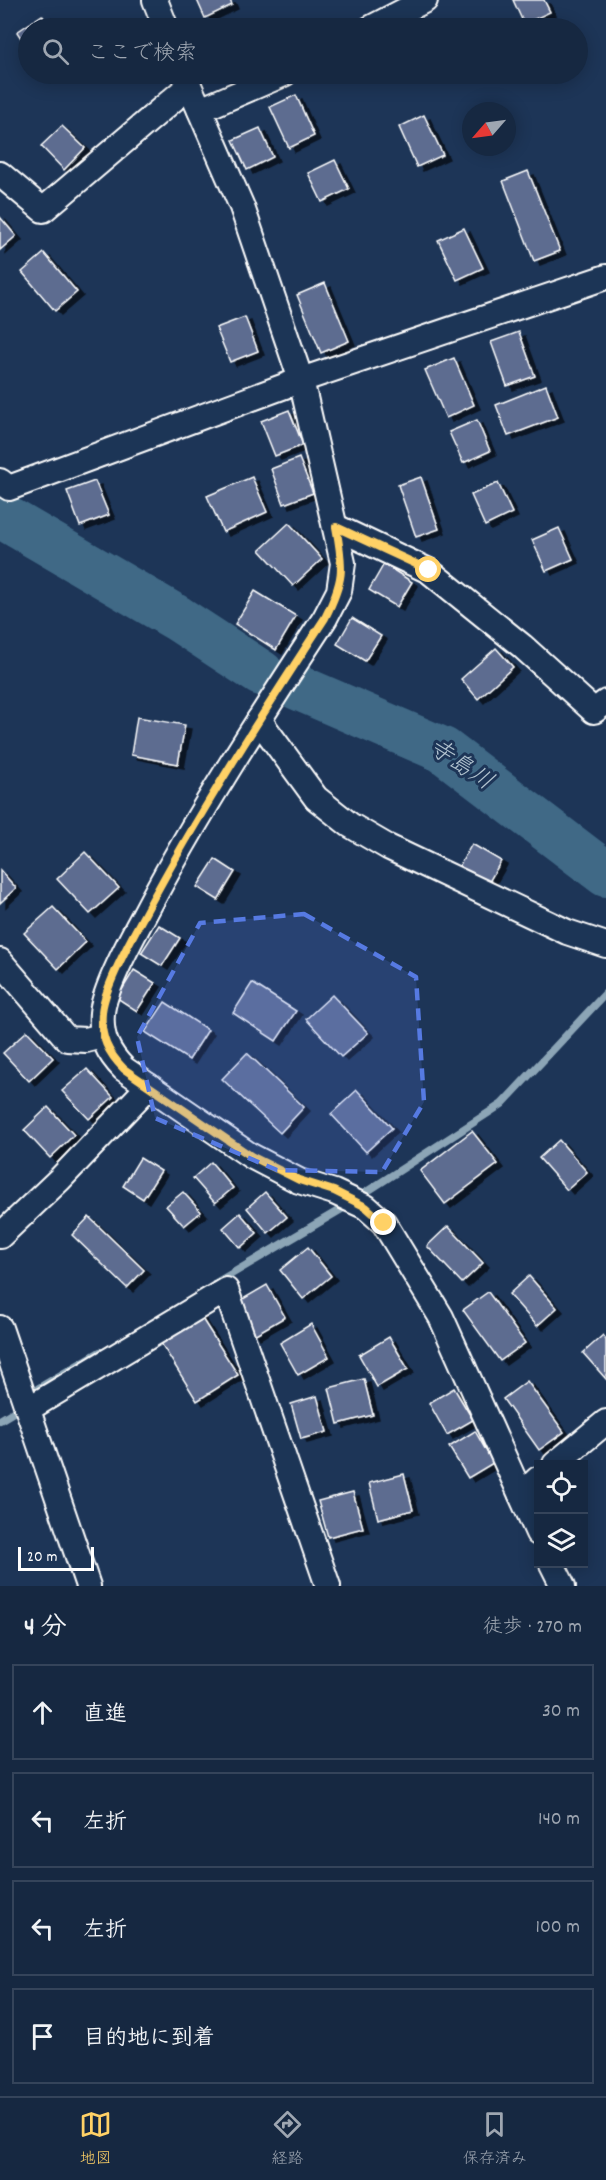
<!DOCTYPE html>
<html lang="ja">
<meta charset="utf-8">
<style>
body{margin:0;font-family:Dekko,"Klee One",sans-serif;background:#23344c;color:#f1f3f6}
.controls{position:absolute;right:18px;bottom:18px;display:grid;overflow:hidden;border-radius:0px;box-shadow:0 3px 15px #0003}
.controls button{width:54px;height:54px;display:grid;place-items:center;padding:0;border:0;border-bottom:2px solid #35445a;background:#162841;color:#f1f3f6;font:30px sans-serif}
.compass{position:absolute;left:462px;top:102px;width:54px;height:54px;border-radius:50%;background:#162841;box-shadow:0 3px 15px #0003;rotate:242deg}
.scale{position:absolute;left:18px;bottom:15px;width:76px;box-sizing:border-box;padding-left:6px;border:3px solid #fff;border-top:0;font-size:16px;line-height:21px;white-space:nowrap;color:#fff;-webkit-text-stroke:4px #1d3557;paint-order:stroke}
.stop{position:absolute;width:18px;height:18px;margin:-14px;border:4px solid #ffd166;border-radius:50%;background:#fff}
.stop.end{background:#ffd166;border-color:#fff;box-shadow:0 2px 6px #0008}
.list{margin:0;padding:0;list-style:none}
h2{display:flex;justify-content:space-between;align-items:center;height:78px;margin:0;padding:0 24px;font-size:26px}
h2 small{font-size:20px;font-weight:400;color:#9ea6b1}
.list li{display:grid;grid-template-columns:39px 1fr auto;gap:18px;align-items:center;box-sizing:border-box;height:96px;margin:0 12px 12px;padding:0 12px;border:2px solid #35445a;border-radius:0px}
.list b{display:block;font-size:22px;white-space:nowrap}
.list em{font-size:20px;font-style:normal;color:#9ea6b1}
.icon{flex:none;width:33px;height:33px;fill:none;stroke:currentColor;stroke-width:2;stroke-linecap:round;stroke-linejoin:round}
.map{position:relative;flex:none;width:606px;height:1586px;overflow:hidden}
.search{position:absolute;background:#162841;box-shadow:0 3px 15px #0003;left:18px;right:18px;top:18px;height:66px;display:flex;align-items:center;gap:15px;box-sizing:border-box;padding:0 21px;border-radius:33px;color:#9ea6b1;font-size:22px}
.sheet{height:510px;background:#162841}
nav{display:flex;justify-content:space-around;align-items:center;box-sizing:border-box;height:84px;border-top:2px solid #35445a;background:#162841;font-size:16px;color:#9ea6b1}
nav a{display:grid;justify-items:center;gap:3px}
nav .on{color:#ffd166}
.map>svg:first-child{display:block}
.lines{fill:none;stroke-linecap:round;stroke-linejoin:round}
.stream{stroke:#8ca5b6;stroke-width:8}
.river{stroke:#3f6986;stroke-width:46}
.building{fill:#5d6c90;stroke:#fff;stroke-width:1.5;filter:url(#shadow)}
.minor-casing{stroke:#fff;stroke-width:28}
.minor{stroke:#1d3557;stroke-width:24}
.route{stroke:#ffd166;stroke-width:8}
.marked{fill:#567ae2;fill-opacity:0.2;stroke:#567ae2;stroke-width:4.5;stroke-dasharray:12 8;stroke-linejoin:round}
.labels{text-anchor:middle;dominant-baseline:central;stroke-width:6;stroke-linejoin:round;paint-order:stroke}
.water-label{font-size:24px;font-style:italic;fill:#b2c3cf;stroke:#1d3557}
</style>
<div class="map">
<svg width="606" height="1586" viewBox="0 0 606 1586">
<defs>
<filter id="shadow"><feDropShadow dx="6" dy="4" stdDeviation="0" flood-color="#0009"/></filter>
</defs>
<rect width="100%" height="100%" fill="#1d3557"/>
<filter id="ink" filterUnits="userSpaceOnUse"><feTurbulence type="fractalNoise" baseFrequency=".0167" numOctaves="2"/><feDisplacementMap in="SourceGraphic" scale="12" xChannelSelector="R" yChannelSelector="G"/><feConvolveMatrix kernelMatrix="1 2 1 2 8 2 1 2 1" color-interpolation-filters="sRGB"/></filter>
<g filter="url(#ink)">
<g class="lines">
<g class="stream">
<path d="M357 1198 502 1104 606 993"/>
<path d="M216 1283 345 1207"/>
<path d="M39 1388 100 1352"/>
<path d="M0 1420 15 1411"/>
</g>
<g class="river">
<path d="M0 515 177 618 261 673"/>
<path d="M297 687 443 750 606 874"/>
</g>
</g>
<g class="building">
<path d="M197 0H230L232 5 205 18Z"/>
<path d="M513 0H544L550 12 524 24Z"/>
<path d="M42 15 51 28H28V49L17 32Z"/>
<path d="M296 95 314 136 289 148 270 107Z"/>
<path d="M424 115 443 155 417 167 399 127Z"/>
<path d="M62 126 85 148 64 170 41 146Z"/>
<path d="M260 128 273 157 247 170 233 140Z"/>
<path d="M335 160 349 189 322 202 308 173Z"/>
<path d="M528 171 560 251 534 261 503 181Z"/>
<path d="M0 217 16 236 0 250Z"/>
<path d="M464 228 483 268 457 280 438 240Z"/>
<path d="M44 253 77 292 55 311 22 272Z"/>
<path d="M325 283 349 341 321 353 297 295Z"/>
<path d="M245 317 258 351 230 362 216 328Z"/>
<path d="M519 332 535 376 507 386 491 342Z"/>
<path d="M454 358 474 405 446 418 425 370Z"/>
<path d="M546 385 558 417 508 436 496 405Z"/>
<path d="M289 410 303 445 275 456 261 421Z"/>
<path d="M477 420 490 451 463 463 449 432Z"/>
<path d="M299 458 313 493 284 504 271 469Z"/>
<path d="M252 477 267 512 223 532 207 496Z"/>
<path d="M421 477 439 529 416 537 398 485Z"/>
<path d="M95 481 109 515 80 526 67 491Z"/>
<path d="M498 483 512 513 485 526 471 495Z"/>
<path d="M289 523 322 559 293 586 260 550Z"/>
<path d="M559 528 573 559 546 571 532 540Z"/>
<path d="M384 564 412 582 397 607 369 590Z"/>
<path d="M255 591 296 616 276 650 235 624Z"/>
<path d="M352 618 381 636 365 661 337 644Z"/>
<path d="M496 648 513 667 478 699 461 679Z"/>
<path d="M137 717 185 725 178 764 131 755Z"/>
<path d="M472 844 501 861 486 887 457 870Z"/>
<path d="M85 852 119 888 90 914 57 879Z"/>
<path d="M215 859 235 872 218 900 197 887Z"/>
<path d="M0 870 16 888 0 903Z"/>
<path d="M53 907 86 942 58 969 24 933Z"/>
<path d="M159 925 180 938 162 966 141 953Z"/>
<path d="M134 970 155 983 137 1011 117 998Z"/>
<path d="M252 983 296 1011 276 1041 233 1013Z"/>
<path d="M332 995 368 1033 341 1057 306 1019Z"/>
<path d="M165 1002 208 1030 189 1060 145 1032Z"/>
<path d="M27 1031 53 1058 29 1081 3 1053Z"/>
<path d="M247 1053 304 1107 280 1133 222 1079Z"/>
<path d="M87 1069 113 1097 89 1119 62 1091Z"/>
<path d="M357 1090 392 1128 366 1152 331 1114Z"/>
<path d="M48 1107 74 1135 50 1158 24 1130Z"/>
<path d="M472 1131 498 1164 445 1204 420 1171Z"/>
<path d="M559 1140 587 1172 567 1190 539 1158Z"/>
<path d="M140 1158 161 1171 143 1199 123 1186Z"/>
<path d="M211 1162 233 1188 215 1203 193 1178Z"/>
<path d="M183 1192 201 1212 184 1226 166 1206Z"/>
<path d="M265 1192 287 1217 268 1233 247 1208Z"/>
<path d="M240 1213 257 1233 240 1248 223 1228Z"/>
<path d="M89 1217 144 1270 127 1288 72 1235Z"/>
<path d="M448 1226 483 1263 462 1283 427 1246Z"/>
<path d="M308 1247 331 1276 303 1299 280 1270Z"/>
<path d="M529 1276 557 1308 537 1326 509 1294Z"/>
<path d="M267 1285 285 1317 254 1335 236 1303Z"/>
<path d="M488 1292 525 1343 500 1361 463 1310Z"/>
<path d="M199 1314 238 1375 197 1401 159 1340Z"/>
<path d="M311 1324 329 1357 298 1375 280 1343Z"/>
<path d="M603 1335 606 1339V1379L583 1353Z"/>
<path d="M389 1337 408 1369 377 1387 359 1355Z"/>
<path d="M364 1379 373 1415 338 1424 329 1388Z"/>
<path d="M527 1381 564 1432 539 1450 503 1399Z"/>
<path d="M454 1388 473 1420 447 1435 429 1403Z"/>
<path d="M317 1396 327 1432 301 1439 291 1404Z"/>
<path d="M475 1431 493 1463 468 1478 449 1447Z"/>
<path d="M404 1474 413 1510 378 1519 369 1483Z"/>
<path d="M353 1492 363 1528 328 1537 318 1501Z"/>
</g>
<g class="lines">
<g class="minor-casing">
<g id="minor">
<path d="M155 0 166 28"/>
<path d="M371 28 425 0"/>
<path d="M184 74 242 207 301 380 343 563 339 591 325 618C261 716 197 814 143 917 131 939 104 989 102 1013 100 1037 108 1053 124 1069L251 1156 299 1181 334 1192 366 1207 384 1223 441 1317 538 1533"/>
<path d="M200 110 284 74"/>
<path d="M0 174 43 210 189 86"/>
<path d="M0 481 9 488 301 380 606 277"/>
<path d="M336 527 429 571 522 646 594 711 606 702"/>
<path d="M259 720 316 798 350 825 388 847 567 932 606 945"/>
<path d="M0 961 67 1039 86 1040 102 1036"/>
<path d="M0 1236 60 1179 149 1086"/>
<path d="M0 1328 88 1586"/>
<path d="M28 1409 226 1290 328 1586"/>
<path d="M555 1464 606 1422"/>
<path d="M521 1495 538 1479"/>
<path d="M552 1564 563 1586"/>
</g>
</g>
<use href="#minor" class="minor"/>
</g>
</g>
<g class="lines" filter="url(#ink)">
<path class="route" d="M384 1223 366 1207 334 1191 299 1180 251 1156 124 1069C108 1053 100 1037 102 1013 103 990 131 939 143 917 198 814 261 716 325 618 344 580 344 569 336 527L429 570"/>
</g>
<path class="marked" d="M304 914 416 977 424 1102 382 1172 277 1170 155 1118 137 1037 200 923Z"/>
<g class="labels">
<g class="water-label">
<text transform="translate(460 766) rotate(34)">寺島川</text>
</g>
</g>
</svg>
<div class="controls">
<button><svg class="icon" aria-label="locate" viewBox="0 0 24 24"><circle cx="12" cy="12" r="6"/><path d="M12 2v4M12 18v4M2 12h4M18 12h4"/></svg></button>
<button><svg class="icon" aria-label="layers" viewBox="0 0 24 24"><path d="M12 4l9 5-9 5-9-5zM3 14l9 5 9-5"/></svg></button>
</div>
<svg class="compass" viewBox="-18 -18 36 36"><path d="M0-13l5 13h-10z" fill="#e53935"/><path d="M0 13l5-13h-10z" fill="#9ea6b1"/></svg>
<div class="scale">20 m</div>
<div class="stop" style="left:429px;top:570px"></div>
<div class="stop end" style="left:384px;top:1223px"></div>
<div class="search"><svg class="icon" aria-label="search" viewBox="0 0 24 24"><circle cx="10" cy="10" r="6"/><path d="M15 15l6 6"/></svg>ここで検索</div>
</div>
<section class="sheet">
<h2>4 分<small>徒歩 · 270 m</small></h2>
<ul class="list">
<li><svg class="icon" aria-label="ahead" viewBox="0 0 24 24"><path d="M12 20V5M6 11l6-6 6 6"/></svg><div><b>直進</b></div><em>30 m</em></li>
<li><svg class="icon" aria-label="left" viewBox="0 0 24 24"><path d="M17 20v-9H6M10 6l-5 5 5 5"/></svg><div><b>左折</b></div><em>140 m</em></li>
<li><svg class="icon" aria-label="left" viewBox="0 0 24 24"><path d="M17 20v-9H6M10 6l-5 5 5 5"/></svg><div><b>左折</b></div><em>100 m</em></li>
<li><svg class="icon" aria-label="arrive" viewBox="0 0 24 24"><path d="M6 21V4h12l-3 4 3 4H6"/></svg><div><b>目的地に到着</b></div></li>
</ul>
</section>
<nav>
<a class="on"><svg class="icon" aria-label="map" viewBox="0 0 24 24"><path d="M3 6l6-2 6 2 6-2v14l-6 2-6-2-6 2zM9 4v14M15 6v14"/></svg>地図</a>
<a><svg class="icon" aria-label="directions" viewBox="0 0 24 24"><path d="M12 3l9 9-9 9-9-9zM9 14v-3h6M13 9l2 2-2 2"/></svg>経路</a>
<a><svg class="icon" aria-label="saved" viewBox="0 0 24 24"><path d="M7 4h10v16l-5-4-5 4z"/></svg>保存済み</a>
</nav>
